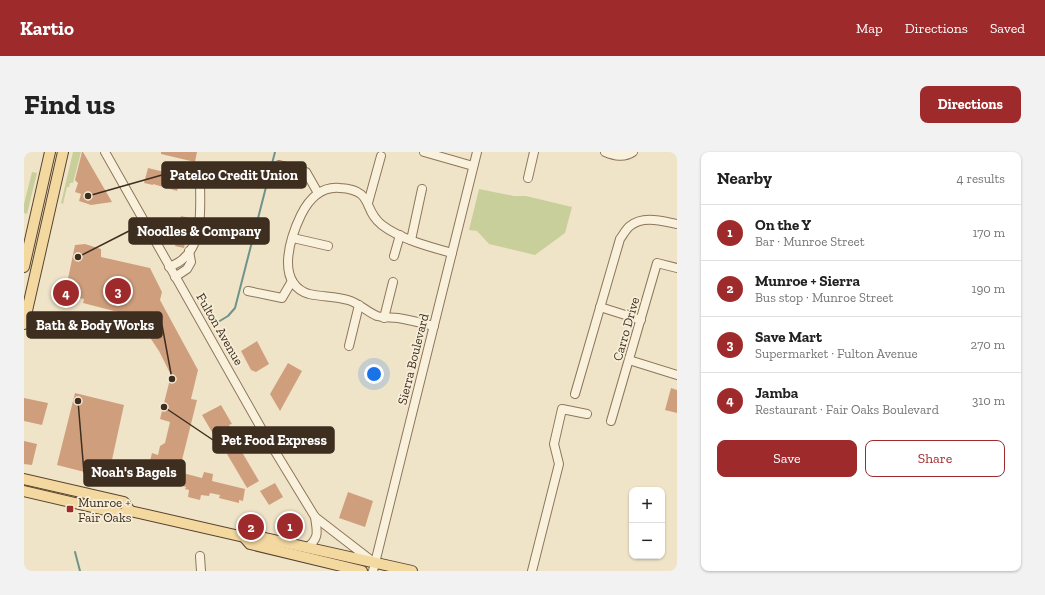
<!DOCTYPE html>
<meta charset="utf-8">
<style>
body{margin:0;font-family:"Zilla Slab",serif;background:#f2f2f2;color:#222}
.controls{position:absolute;right:12px;bottom:12px;display:grid;overflow:hidden;border-radius:8px;box-shadow:0 1px 3px #0004}
.controls button{width:36px;height:36px;display:grid;place-items:center;padding:0;border:0;border-bottom:1px solid #e0e0e0;background:#fff;color:#222;font:20px sans-serif}
.you{position:absolute;left:350px;top:222px;width:14px;height:14px;margin:-10px;border:3px solid #fff;border-radius:50%;background:#1a73e8;box-shadow:0 0 0 6px #1a73e833}
.badge{display:grid;place-items:center;width:26px;height:26px;border-radius:50%;background:#9e2a2b;color:#fff;font-size:13px;font-weight:700}
.pin{position:absolute;translate:-50% -50%;border:2px solid #fff;box-shadow:0 1px 4px #0006}
.list{margin:0;padding:0;list-style:none}
h2{display:flex;justify-content:space-between;align-items:center;height:52px;margin:0;padding:0 16px;font-size:17px}
h2 small{font-size:13px;font-weight:400;color:#767676}
.list li{display:grid;grid-template-columns:26px 1fr auto;gap:12px;align-items:center;box-sizing:border-box;height:56px;padding:0 16px;border-top:1px solid #e0e0e0}
.list b{display:block;font-size:15px;white-space:nowrap}
.list p{margin:0;font-size:13px;white-space:nowrap;color:#767676}
.list em{font-size:13px;font-style:normal;color:#767676}
.actions{display:flex;gap:8px;padding:12px 16px}
.actions a{flex:1;padding:9px 0;border:1px solid #9e2a2b;border-radius:8px;text-align:center;font-size:14px;color:#9e2a2b}
.actions .main{background:#9e2a2b;color:#fff}
.map{position:relative;flex:none;width:653px;height:419px;overflow:hidden;border-radius:8px}
header{display:flex;align-items:center;gap:24px;box-sizing:border-box;height:56px;padding:0 20px;background:#9e2a2b;color:#fff}
header strong{font-size:19px}
nav{display:flex;gap:22px;margin-inline-start:auto;font-size:14px}
.intro{display:flex;align-items:center;justify-content:space-between;box-sizing:border-box;height:96px;padding:0 24px}
h1{margin:0;font-size:28px}
.button{padding:10px 18px;border-radius:8px;background:#9e2a2b;color:#fff;font-size:14px;font-weight:700}
main{display:flex;gap:24px;padding:0 24px}
aside{flex:1;background:#fff;border-radius:8px;box-shadow:0 1px 3px #0004}
.map>svg:first-child{display:block}
.green{fill:#c9cf9b}
.lines{fill:none;stroke-linecap:round;stroke-linejoin:round}
.stream{stroke:#6f938a;stroke-width:2}
.building{fill:#cf9f7d}
.minor-casing{stroke:#8d765c;stroke-width:10}
.major-casing{stroke:#5b4430;stroke-width:12}
.minor{stroke:#faf1dc;stroke-width:8}
.major{stroke:#f3d9a0;stroke-width:10}
.poi-dot{fill:#9e2a2b;stroke:#f7eed8;stroke-width:1.5}
.labels{text-anchor:middle;dominant-baseline:central;stroke-width:3.5;stroke-linejoin:round;paint-order:stroke}
.street-label{font-size:13px;fill:#3d2e20;stroke:#f7eed8}
.poi-label{font-size:13px;fill:#3d2e20;stroke:#f7eed8;text-anchor:start}
.leader{fill:none;stroke:#3d2e20;stroke-width:1.5}
.callout-dot{fill:#3d2e20;stroke:#f7eed8;stroke-width:1.5}
.callout{fill:#3d2e20;stroke:#3d2e20;stroke-width:1.5}
.callout-label{font-size:14px;text-anchor:middle;font-weight:bold;fill:#fff}
</style>
<header>
<strong>Kartio</strong>
<nav><a>Map</a><a>Directions</a><a>Saved</a></nav>
</header>
<div class="intro"><h1>Find us</h1><a class="button">Directions</a></div>
<main>
<div class="map">
<svg width="653" height="419" viewBox="0 0 653 419">
<rect width="100%" height="100%" fill="#f0e4c8"/>
<g class="green">
<path d="M49 0H57L49 31H46L45 35H43L39 52 37 51Z"/>
<path d="M8 20 13 21 3 62 0 61V52Z"/>
<path d="M455 37 490 44H502L548 55 541 81 511 103 465 92 453 79 445 78Z"/>
</g>
<g class="lines">
<g class="stream">
<path d="M189 173 204 164 211 156 251 0"/>
<path d="M51 400 56 419"/>
</g>
</g>
<g class="building">
<path d="M58 0H59L88 50 67 53 55 49 57 42 51 40 54 31 51 28Z"/>
<path d="M137 0H173L171 10 137 2Z"/>
<path d="M124 16 157 24 153 39 129 32V33L120 31Z"/>
<path d="M157 64 166 66 160 96 151 94 153 88 148 87 152 68H156Z"/>
<path d="M61 92 77 97V105L126 116 138 140 136 148 174 218 167 247 173 248 155 320 178 326 180 320 189 322 188 329 221 337 219 349 215 348V351L195 346 196 343 186 341 185 344 177 343 176 348 164 345 165 338 161 337 162 335 122 325 128 301 134 303 136 294 141 291 146 270 136 267 147 223 135 199 119 175 121 167 59 151 60 147 42 143 41 141 51 93Z"/>
<path d="M233 189 245 212 232 220 227 218 217 199Z"/>
<path d="M264 211 278 219 256 259 246 242Z"/>
<path d="M647 236 653 238V261L641 258Z"/>
<path d="M51 241 100 253 84 326 33 313Z"/>
<path d="M0 246 24 251 18 273 0 269Z"/>
<path d="M197 253 208 272 205 273 208 278 192 287 178 263Z"/>
<path d="M0 289 13 292 8 313 0 312Z"/>
<path d="M215 295 235 329 223 336 203 302Z"/>
<path d="M251 331 259 345 245 353 236 339Z"/>
<path d="M324 340 349 349 341 375 315 366Z"/>
<path d="M265 366 277 376 267 385 257 383 252 378Z"/>
</g>
<g class="lines">
<g class="minor-casing">
<g id="minor">
<path d="M81 0 241 283 291 365 348 409"/>
<path d="M400 0 449 14"/>
<path d="M581 0C591 4 600 6 609 0"/>
<path d="M255 13 282 20 294 41"/>
<path d="M504 26 510 0"/>
<path d="M344 51 357 4"/>
<path d="M269 86 304 94"/>
<path d="M387 88 398 37"/>
<path d="M370 104 376 83"/>
<path d="M145 115C149 113 155 111 159 107 180 90 176 53 176 28"/>
<path d="M151 125 163 117 167 110 165 99"/>
<path d="M224 139 258 146 268 129"/>
<path d="M576 155 617 168"/>
<path d="M360 166 369 130"/>
<path d="M410 174C398 171 386 168 374 166 367 165 360 166 353 164 343 160 335 151 324 148 312 144 298 145 285 142 251 131 266 86 277 63 285 47 297 34 316 36 351 38 338 58 358 73 376 87 406 95 428 101"/>
<path d="M325 194 335 153"/>
<path d="M605 208 653 223"/>
<path d="M551 242 596 87C599 83 602 77 606 74 619 63 638 69 653 72"/>
<path d="M587 269 633 111 653 116"/>
<path d="M283 396C296 385 293 380 291 365"/>
<path d="M176 404 177 419"/>
<path d="M349 419 453 0"/>
<path d="M508 419 535 312 530 292 538 257 563 262"/>
</g>
</g>
<g class="major-casing">
<g id="major">
<path d="M0 115 26 0"/>
<path d="M0 172 39 0"/>
<path d="M0 327 100 350 106 359"/>
<path d="M0 339 98 362 106 359 220 385 227 383 388 419"/>
<path d="M220 385 226 392 338 419"/>
</g>
</g>
<use href="#minor" class="minor"/>
<use href="#major" class="major"/>
</g>
<rect class="poi-dot" x="42" y="353" width="8" height="8" rx="2"/>
<g class="labels">
<g class="street-label">
<text transform="translate(196 177) rotate(60)">Fulton Avenue</text>
<text transform="translate(602 177) rotate(-74)">Carro Drive</text>
<text transform="translate(389 207) rotate(-76)">Sierra Boulevard</text>
</g>
<g class="poi-label">
<text x="54" y="350">Munroe +<tspan x="54" dy="15">Fair Oaks</tspan></text>
</g>
</g>
<path class="leader" d="M64 44L138 23M54 105L105 79M148 227L138 173M140 255L189 288M54 249L60 321"/>
<g class="callout-dot">
<circle cx="64" cy="44" r="4"/>
<circle cx="54" cy="105" r="4"/>
<circle cx="148" cy="227" r="4"/>
<circle cx="140" cy="255" r="4"/>
<circle cx="54" cy="249" r="4"/>
</g>
<g class="callout">
<rect x="138" y="10" width="144" height="26" rx="4"/>
<rect x="105" y="66" width="140" height="26" rx="4"/>
<rect x="3" y="160" width="135" height="26" rx="4"/>
<rect x="189" y="275" width="121" height="26" rx="4"/>
<rect x="60" y="308" width="101" height="26" rx="4"/>
</g>
<g class="callout-label">
<text x="210" y="28">Patelco Credit Union</text>
<text x="175" y="84">Noodles &amp; Company</text>
<text x="71" y="178">Bath &amp; Body Works</text>
<text x="250" y="293">Pet Food Express</text>
<text x="110" y="325">Noah's Bagels</text>
</g>
</svg>
<div class="controls">
<button>+</button>
<button>−</button>
</div>
<div class="you"></div>
<div class="pin badge" style="left:266px;top:374px">1</div>
<div class="pin badge" style="left:227px;top:375px">2</div>
<div class="pin badge" style="left:94px;top:139px">3</div>
<div class="pin badge" style="left:42px;top:141px">4</div>
</div>
<aside>
<h2>Nearby<small>4 results</small></h2>
<ul class="list">
<li><span class="badge">1</span><div><b>On the Y</b><p>Bar · Munroe Street</p></div><em>170 m</em></li>
<li><span class="badge">2</span><div><b>Munroe + Sierra</b><p>Bus stop · Munroe Street</p></div><em>190 m</em></li>
<li><span class="badge">3</span><div><b>Save Mart</b><p>Supermarket · Fulton Avenue</p></div><em>270 m</em></li>
<li><span class="badge">4</span><div><b>Jamba</b><p>Restaurant · Fair Oaks Boulevard</p></div><em>310 m</em></li>
</ul>
<div class="actions"><a class="main">Save</a><a>Share</a></div>
</aside>
</main>
